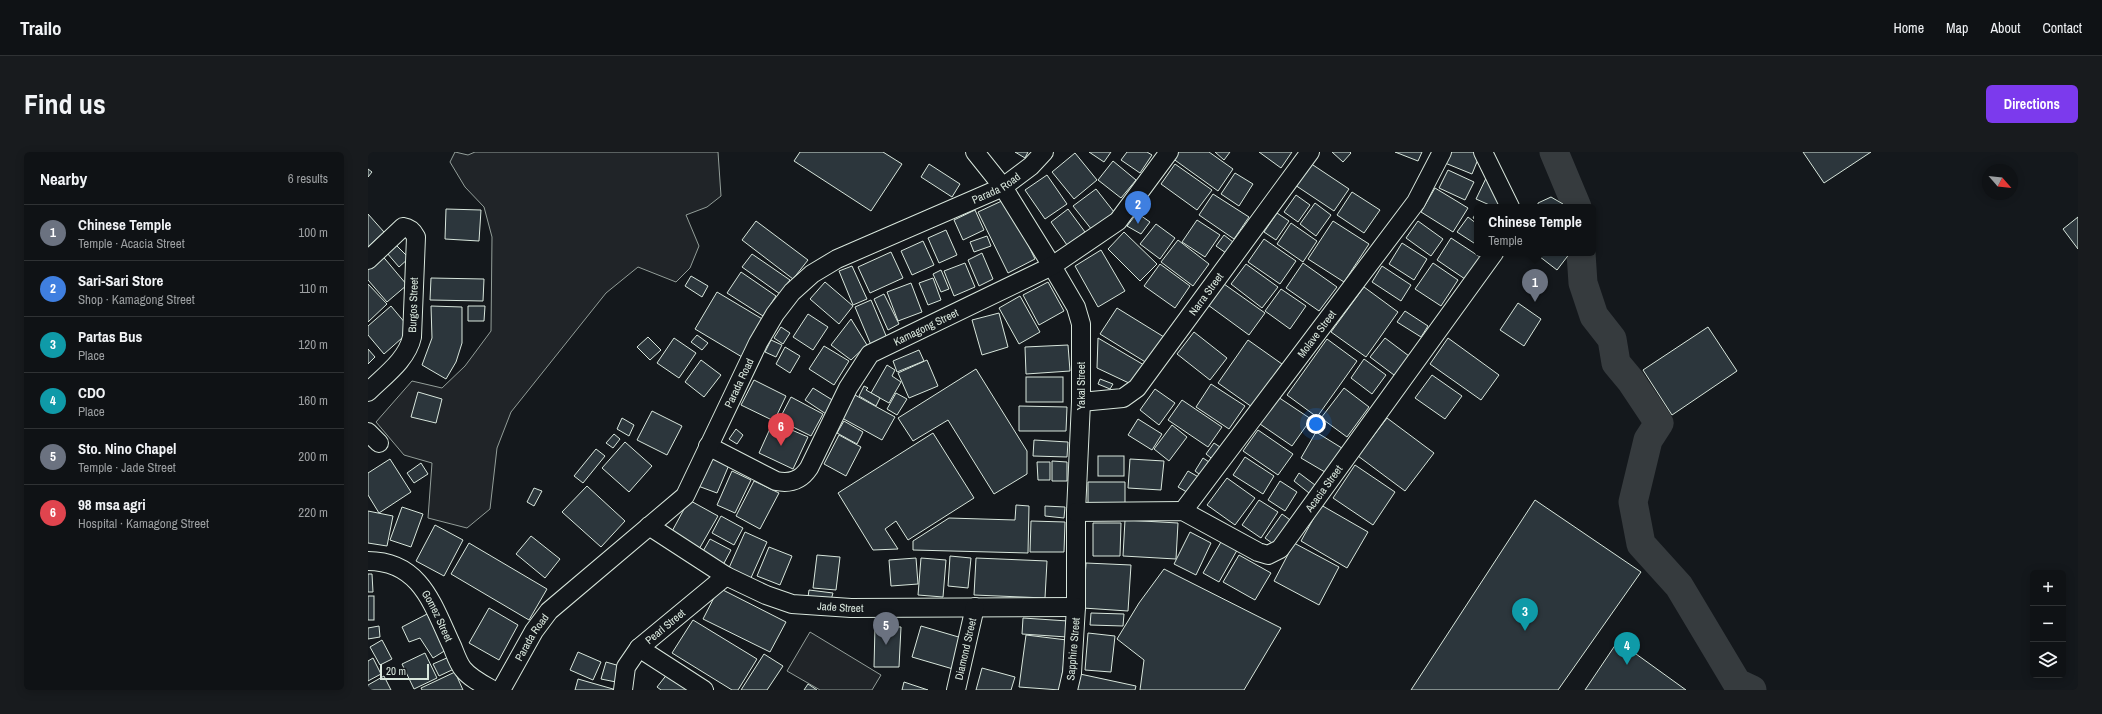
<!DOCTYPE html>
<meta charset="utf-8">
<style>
body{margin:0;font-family:"Archivo Narrow",sans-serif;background:#181b1e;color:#f1f3f6}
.controls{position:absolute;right:12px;bottom:12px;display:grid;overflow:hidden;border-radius:6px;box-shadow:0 2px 10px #0003}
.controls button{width:36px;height:36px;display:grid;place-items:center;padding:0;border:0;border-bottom:1px solid #2f3234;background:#0f1215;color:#f1f3f6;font:20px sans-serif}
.compass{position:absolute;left:1614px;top:12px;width:36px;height:36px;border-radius:50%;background:#0f1215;box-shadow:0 2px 10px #0003;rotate:118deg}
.scale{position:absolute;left:12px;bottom:10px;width:49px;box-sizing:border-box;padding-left:4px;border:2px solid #d8e6dc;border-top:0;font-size:11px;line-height:14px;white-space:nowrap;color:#d8e6dc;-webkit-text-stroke:3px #14181c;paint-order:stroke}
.you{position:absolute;left:948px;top:272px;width:14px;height:14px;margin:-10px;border:3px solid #fff;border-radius:50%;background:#1a73e8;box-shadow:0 0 0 6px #1a73e833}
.badge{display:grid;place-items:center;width:26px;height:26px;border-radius:50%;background:#7c3aed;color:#fff;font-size:13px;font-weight:700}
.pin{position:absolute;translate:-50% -33px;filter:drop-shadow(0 1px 2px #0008)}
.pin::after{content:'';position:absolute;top:21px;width:14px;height:12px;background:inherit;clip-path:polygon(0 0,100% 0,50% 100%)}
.popup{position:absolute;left:1106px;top:52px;width:122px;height:52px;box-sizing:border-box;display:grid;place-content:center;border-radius:6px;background:#0f1215;filter:drop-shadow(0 1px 3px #0005);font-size:13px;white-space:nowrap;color:#9b9ea0}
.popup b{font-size:15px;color:#f1f3f6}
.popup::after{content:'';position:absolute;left:50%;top:100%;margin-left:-8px;border:8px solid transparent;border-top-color:#0f1215}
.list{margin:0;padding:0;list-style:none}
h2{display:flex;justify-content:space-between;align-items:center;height:52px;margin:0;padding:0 16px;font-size:17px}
h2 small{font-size:13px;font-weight:400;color:#9b9ea0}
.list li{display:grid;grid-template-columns:26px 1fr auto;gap:12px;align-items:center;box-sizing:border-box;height:56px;padding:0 16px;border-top:1px solid #2f3234}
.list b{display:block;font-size:15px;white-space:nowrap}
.list p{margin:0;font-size:13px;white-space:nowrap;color:#9b9ea0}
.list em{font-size:13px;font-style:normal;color:#9b9ea0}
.icon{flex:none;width:22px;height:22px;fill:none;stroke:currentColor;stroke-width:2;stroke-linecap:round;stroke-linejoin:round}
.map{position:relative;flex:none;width:1710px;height:538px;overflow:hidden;border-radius:6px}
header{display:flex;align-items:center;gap:24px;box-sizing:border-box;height:56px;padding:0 20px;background:#0f1215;border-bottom:1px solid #2f3234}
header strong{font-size:19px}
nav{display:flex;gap:22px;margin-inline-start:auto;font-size:14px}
.intro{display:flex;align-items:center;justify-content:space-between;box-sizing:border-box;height:96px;padding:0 24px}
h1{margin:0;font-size:28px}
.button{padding:10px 18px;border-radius:6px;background:#7c3aed;color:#fff;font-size:14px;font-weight:700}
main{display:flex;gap:24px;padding:0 24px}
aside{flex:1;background:#0f1215;border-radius:6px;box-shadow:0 2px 10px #0003}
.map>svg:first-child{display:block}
.green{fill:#202428;stroke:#939e99}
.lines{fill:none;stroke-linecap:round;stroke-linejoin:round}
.river{stroke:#363b3e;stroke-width:29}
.building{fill:#2c363c;stroke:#d8e6dc}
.minor-casing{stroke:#d8e6dc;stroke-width:20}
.minor{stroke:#14181c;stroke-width:18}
.labels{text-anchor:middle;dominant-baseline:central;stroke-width:3;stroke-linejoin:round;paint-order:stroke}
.street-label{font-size:11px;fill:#d8e6dc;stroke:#14181c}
</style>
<header>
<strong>Trailo</strong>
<nav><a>Home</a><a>Map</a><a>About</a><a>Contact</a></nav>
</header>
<div class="intro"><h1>Find us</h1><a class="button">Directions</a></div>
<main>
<aside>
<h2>Nearby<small>6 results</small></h2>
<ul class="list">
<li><span class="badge" style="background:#6b7280">1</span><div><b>Chinese Temple</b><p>Temple · Acacia Street</p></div><em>100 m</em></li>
<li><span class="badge" style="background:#3f7fe0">2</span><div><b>Sari-Sari Store</b><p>Shop · Kamagong Street</p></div><em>110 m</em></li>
<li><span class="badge" style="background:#0f9aa8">3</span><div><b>Partas Bus</b><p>Place</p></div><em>120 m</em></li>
<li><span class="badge" style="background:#0f9aa8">4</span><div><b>CDO</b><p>Place</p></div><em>160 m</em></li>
<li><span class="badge" style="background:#6b7280">5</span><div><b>Sto. Nino Chapel</b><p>Temple · Jade Street</p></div><em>200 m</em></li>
<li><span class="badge" style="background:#e0444e">6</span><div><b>98 msa agri</b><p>Hospital · Kamagong Street</p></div><em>220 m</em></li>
</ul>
</aside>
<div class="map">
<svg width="1710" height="538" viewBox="0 0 1710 538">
<rect width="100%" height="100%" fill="#14181c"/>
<g class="green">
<path d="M87 0 100 3 107 0H350L353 44 339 55 318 63 331 94 322 116 308 130 270 115 238 141 143 260 129 296 122 357 99 376 60 366 64 311 36 303 8 270 44 229 74 236 97 214 123 179 124 85 116 55 97 35 82 10Z"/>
<path d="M442 480 513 523 504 538H452L419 519Z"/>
</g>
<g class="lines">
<g class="river">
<path d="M1186 0 1209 55"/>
<path d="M1213 101 1215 131 1226 164 1244 187 1248 211 1263 229 1291 271 1280 288 1265 350 1273 392 1311 434 1369 531 1384 538"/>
</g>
</g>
<g class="building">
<path d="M432 0H515L534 12 503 59 426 9Z"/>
<path d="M647 0H660L657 6Z"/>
<path d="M721 0H743L736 10Z"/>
<path d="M759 0H779L784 3 772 21 753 8Z"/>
<path d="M808 0H841L865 17 850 39 804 6Z"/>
<path d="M847 0H862L856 8Z"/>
<path d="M891 0H924L913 16Z"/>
<path d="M964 0H982L983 1 975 10Z"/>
<path d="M1027 0H1054L1050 9Z"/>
<path d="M1081 0H1113L1104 22 1077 11Z"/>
<path d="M1435 0H1503L1456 31Z"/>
<path d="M707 1 729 28 706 47 684 20Z"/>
<path d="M745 9 768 28 753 46 730 28Z"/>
<path d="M942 11 981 37 966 59 927 33Z"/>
<path d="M561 12 592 32 584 45 553 25Z"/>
<path d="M807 12 844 38 829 58 793 32Z"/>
<path d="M0 17 4 20 0 25Z"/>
<path d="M1080 18 1106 30 1097 48 1071 36Z"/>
<path d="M1121 20 1139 55H1126L1108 47Z"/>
<path d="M867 21 885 32 871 54 853 42Z"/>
<path d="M679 23 699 52 677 67 657 38Z"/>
<path d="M1067 36 1100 56 1085 80 1053 60Z"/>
<path d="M728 37 746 60 724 78 705 54Z"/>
<path d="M984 40 1012 58 996 81 969 63Z"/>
<path d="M845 42 881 65 866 87 831 63Z"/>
<path d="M928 43 942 53 930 70 916 60Z"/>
<path d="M1183 45 1195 52V55H1170V51Z"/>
<path d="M638 47 667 107 640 121 610 60Z"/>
<path d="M947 51 963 63 948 84 932 72Z"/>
<path d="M78 57 113 58 111 89 77 87Z"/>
<path d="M700 57 717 80 699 93 683 70Z"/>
<path d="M607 58 616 78 595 88 586 68Z"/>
<path d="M1109 59V68L1105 66Z"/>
<path d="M769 61 782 70 773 82 759 74Z"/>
<path d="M909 61 921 69 908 88 896 80Z"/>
<path d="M0 62 16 80 0 95Z"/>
<path d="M1100 65 1109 72V93L1089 80Z"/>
<path d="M1710 65V97L1695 77Z"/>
<path d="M829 68 852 83 837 105 814 90Z"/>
<path d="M388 69 440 108 425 127 374 88Z"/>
<path d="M965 69 1001 92 976 130 940 107Z"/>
<path d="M1050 69 1075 87 1063 104 1038 86Z"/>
<path d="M923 71 949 89 935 110 909 92Z"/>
<path d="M788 72 807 86 792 107 772 92Z"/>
<path d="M578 78 589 103 571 111 560 86Z"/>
<path d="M756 80 789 112 772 129 740 97Z"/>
<path d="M856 83 865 90 858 101 848 94Z"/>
<path d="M619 84 623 94 606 100 602 90Z"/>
<path d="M1083 86 1112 105 1097 127 1069 108Z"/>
<path d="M896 87 928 109 912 132 880 110Z"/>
<path d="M810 88 841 112 825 134 793 110Z"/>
<path d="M555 89 566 113 544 123 533 99Z"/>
<path d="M1034 91 1059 107 1046 128 1021 112Z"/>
<path d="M28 93 41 106 31 115 19 101Z"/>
<path d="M733 98 757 139 730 155 707 114Z"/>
<path d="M523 100 535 126 502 141 490 115Z"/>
<path d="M12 101 39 133 19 150 0 128V112Z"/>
<path d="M614 101 625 127 611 134 600 108Z"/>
<path d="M1167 101H1202L1189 118Z"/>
<path d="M384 102 422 128 412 142 374 115Z"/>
<path d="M597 111 607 135 586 144 576 119Z"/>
<path d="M935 111 969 135 951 159 918 136Z"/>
<path d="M1065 111 1090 128 1073 154 1047 137Z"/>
<path d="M792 112 822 134 807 156 776 134Z"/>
<path d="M878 112 910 135 894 156 863 132Z"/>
<path d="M484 114 499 147 485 153 471 119Z"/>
<path d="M1014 114 1043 133 1033 149 1004 130Z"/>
<path d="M573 118 581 137 573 140 565 122Z"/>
<path d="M373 120 408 144 395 164 359 141Z"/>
<path d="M323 124 340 134 334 145 317 134Z"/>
<path d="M63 126 116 127 115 149 62 148Z"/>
<path d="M565 126 573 148 560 153 551 131Z"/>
<path d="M457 130 485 154 471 172 442 147Z"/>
<path d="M680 130 696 159 671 173 655 143Z"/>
<path d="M543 131 554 160 530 169 519 140Z"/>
<path d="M0 132 19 152 0 170Z"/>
<path d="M856 132 897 161 881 183 840 153Z"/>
<path d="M996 135 1030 160 998 205 963 180Z"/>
<path d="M913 137 938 154 922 177 897 159Z"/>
<path d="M349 140 396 168 374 205 327 177Z"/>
<path d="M516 142 531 172 520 178 506 147Z"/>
<path d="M652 144 672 180 651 192 631 156Z"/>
<path d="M503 148 519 186 503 193 487 155Z"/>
<path d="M1150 151 1173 167 1156 194 1132 178Z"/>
<path d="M23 154 43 178 16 202 0 183V174Z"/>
<path d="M63 154 94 155V191L88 210 78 227 54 213 64 186Z"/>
<path d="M100 154H117L116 169H100Z"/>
<path d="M749 156 796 185 779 211 732 182Z"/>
<path d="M1037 159 1060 174 1053 185 1029 170Z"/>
<path d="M631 161 640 195 614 203 604 168Z"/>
<path d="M440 162 460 175 445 198 425 185Z"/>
<path d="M483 167 499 193 483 208 463 193Z"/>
<path d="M413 175 422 181 415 192 406 186Z"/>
<path d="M1340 175 1369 219 1304 263 1275 218Z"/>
<path d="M826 180 859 206 842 228 809 202Z"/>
<path d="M329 183 340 191 334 198 323 190Z"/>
<path d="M280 185 293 198 282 208 269 195Z"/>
<path d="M306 186 328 201 311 226 289 211Z"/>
<path d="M730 186 776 213 763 232 729 216Z"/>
<path d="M1017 186 1045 207 1030 226 1002 205Z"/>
<path d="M1080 186 1131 223 1113 248 1062 212Z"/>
<path d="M959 187 989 209 949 265 919 243Z"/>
<path d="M403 188 414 193 408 205 397 200Z"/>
<path d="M880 188 914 212 884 255 850 231Z"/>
<path d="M700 193 702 219 658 222 657 195Z"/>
<path d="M456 194 481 209 466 233 441 217Z"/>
<path d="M417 195 432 204 422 221 408 212Z"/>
<path d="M0 197 7 205 0 212Z"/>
<path d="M551 198 556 209 529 220 525 209Z"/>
<path d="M996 207 1018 223 1004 242 983 226Z"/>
<path d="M333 208 353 223 336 245 317 230Z"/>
<path d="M559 208 570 234 541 246 530 221Z"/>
<path d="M519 213 527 218 524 224 533 230 521 251 503 241Z"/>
<path d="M608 217 659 299V322L626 342 580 268 545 289 530 266Z"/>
<path d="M1064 223 1094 244 1077 267 1047 246Z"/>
<rect x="658" y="225" width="37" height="25"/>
<path d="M732 227 745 232 742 237 730 232Z"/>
<path d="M386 228 418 244 406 269 373 253Z"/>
<path d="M843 232 877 254 861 277 828 255Z"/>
<path d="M496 234 500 236 498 238 512 246 508 254 491 244Z"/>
<path d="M445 236 466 249 458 262 437 248Z"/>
<path d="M976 236 1001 255 979 285 953 266Z"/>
<path d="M787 237 807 251 791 273 772 258Z"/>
<path d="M50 240 74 247 68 271 43 265Z"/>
<path d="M528 241 539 247 529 263 519 257Z"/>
<path d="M487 243 527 265 514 288 474 266Z"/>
<path d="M423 245 455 262 443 284 411 268Z"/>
<path d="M910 245 943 267 924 294 892 272Z"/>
<path d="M814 248 854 275 840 295 800 268Z"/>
<path d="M651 254 699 255 698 279H651Z"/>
<path d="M284 259 314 274 299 303 269 288Z"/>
<path d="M254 266 266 273 261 284 249 277Z"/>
<path d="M1019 266 1066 301 1037 339 990 304Z"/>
<path d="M770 267 794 282 784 298 760 283Z"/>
<path d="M476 269 495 280 489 292 469 281Z"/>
<path d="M405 270 440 285 425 317 391 301Z"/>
<path d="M804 273 819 285 801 309 786 297Z"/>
<path d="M368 277 375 283 369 292 361 287Z"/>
<path d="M890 278 925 302 910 323 875 299Z"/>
<path d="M948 280 977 298 962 323 933 306Z"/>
<path d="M565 281 606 346 540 388 528 369 517 377 530 397 505 398 470 341Z"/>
<path d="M246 282 252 287 245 296 238 291Z"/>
<path d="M471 283 493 295 478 324 456 312Z"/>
<path d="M666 288 700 290 699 305 665 304Z"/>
<path d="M257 290 284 314 261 340 234 316Z"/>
<path d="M846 291 855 297 847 309 838 302Z"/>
<path d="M228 297 237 304 215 331 206 324Z"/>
<rect x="730" y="304" width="26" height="20"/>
<path d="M877 305 906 324 895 342 865 323Z"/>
<path d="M342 306 361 313 349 341 330 334Z"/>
<path d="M835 306 844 312 835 325 827 319Z"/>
<path d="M22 307 43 340 11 361 0 343V321Z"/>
<path d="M762 307 796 309 793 338 760 336Z"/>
<path d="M684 309 699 310V329H684Z"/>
<path d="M669 310H682V328H670Z"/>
<path d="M53 311 60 322 46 331 39 321Z"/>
<path d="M987 313 1027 340 1005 373 965 346Z"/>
<path d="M364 319 383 328 367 361 349 353Z"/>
<path d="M820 319 834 327 824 343 810 335Z"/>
<path d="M931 321 947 333 941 341 926 329Z"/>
<path d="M859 326 887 346 867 373 839 353Z"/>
<path d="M386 329 411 341 392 377 368 364Z"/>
<path d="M912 329 929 340 917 359 900 348Z"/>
<path d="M720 330H757V352L720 353Z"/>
<path d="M219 334 257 369 233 395 194 360Z"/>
<path d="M166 336 174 339 166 354 159 350Z"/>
<path d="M321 348 350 364 330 399 302 383Z"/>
<path d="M891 348 910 360 893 386 874 373Z"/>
<path d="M1167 348 1273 420 1190 538H1043Z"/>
<path d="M648 353 661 354 660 401 545 398V389L581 366 647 368Z"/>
<path d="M953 353 1000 380 979 416 933 389Z"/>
<path d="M677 354 697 355 696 366 677 364Z"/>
<path d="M34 355 55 362 43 395 22 388Z"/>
<path d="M0 359 25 364 19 394 0 391Z"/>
<path d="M914 362 925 370 908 394 897 386Z"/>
<path d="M353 364 375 376 366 393 344 381Z"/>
<path d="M757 368 810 371 808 407 755 404Z"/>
<path d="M663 369 697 370 696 400H662Z"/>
<path d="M725 371H753L752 404H725Z"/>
<path d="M67 373 95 388 76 424 48 409Z"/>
<path d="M377 380 399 390 382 428 360 418Z"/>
<path d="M822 380 843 391 828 423 806 412Z"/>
<path d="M857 383 872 393 851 430 835 421Z"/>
<path d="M163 384 192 407 177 426 148 402Z"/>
<path d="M342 387 363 398 355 413 334 401Z"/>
<path d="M101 391 179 437 161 468 83 422Z"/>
<path d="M926 391 971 415 951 453 906 429Z"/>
<path d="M401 395 424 404 412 433 389 424Z"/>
<path d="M449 403 472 405 468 438 445 436Z"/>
<path d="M871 403 903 421 887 448 855 430Z"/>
<path d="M582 404 603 406 600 436 580 434Z"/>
<path d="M548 406 550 432 523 434 521 408Z"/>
<path d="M553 406 578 408 575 445 550 443Z"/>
<path d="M608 406 679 409 677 446 606 443Z"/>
<path d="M718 411 763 413 760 459 715 456Z"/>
<path d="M796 417 913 476 876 538H772L776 508 749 487 771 451Z"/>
<path d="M0 422H4L5 440H0Z"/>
<path d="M351 436 418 470 402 500 335 467Z"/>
<path d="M441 438 465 441 463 448 440 445Z"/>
<rect x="0" y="444" width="6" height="24"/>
<path d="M121 456 150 473 131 508 101 491Z"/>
<path d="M61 461 78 498 65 506 52 486 41 490 34 475Z"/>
<path d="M723 461 756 462 755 474 722 473Z"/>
<path d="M655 466 700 469 699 485 654 482Z"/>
<path d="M325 468 389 507 370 538H364L304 501Z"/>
<path d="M11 474 12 485 0 487V476Z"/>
<path d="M507 474 533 475 531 515H506Z"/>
<path d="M553 474 594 486 585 517 544 505Z"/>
<path d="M720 481 747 484 743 520 717 518Z"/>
<path d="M658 483 699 488 692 538 651 535Z"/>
<path d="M14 488 24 507 12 513 2 495Z"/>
<path d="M1250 489 1318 538H1217Z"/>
<path d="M210 500 233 510 225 528 202 518Z"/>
<path d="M57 501 69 526 46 537 34 512Z"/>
<path d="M396 502 415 514 399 538H373Z"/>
<path d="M81 505 86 517 71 524 65 512Z"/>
<path d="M5 506 13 522 0 529V509Z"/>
<path d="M238 510 252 514 248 530 233 527Z"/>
<path d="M614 516 647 525 643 538H608Z"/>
<path d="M87 520 95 538H54L53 536Z"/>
<path d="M300 521 322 538H293L289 535Z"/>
<path d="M712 522 768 534 767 538H709Z"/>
<path d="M16 524 23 538H0V533Z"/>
<path d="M210 527 245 537V538H207Z"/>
<path d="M536 530 560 538H534Z"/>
<path d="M440 532 449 538H436Z"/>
</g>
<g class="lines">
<g class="minor-casing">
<g id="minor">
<path d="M607 0 635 35 684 114 708 155 713 172V250L708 360V455L704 521 700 538"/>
<path d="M1115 0 1142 55"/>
<path d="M0 108 35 75C42 76 45 79 48 85L44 185C39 208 16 224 0 240"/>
<path id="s1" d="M713 250 755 246 769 236 942 0"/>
<path d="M0 280 11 291"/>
<path id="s2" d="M340 294 408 329C423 332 433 328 441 316L480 236 502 202 684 114 750 69 801 0"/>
<path id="s3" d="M815 359 1048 50 1074 0"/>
<path id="s4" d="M708 360 815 359 890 400 900 403 912 397 1126 101"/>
<path id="s5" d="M281 374 358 424 398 443 424 452 483 456 708 455"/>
<path id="s6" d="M0 409C53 409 65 454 84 494 87 501 90 511 95 517 102 526 114 532 125 538"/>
<path d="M271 496 336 538"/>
<path id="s7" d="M133 538 166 479 181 459 317 344 390 191 407 162 424 140 444 122 469 107 635 35 663 14 676 0"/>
<path id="s8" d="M255 538 258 515 271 496 358 424"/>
<path id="s9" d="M588 538 607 455"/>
</g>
</g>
<use href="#minor" class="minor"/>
</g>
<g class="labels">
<g class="street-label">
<text stroke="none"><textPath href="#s7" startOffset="732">Parada Road</textPath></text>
<text stroke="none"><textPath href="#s1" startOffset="176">Narra Street</textPath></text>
<text transform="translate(45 153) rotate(-88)">Burgos Street</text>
<text stroke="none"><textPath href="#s2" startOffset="306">Kamagong Street</textPath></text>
<text stroke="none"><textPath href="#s3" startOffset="222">Molave Street</textPath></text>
<text stroke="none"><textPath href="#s7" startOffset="396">Parada Road</textPath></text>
<text transform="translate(713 234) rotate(-90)">Yakal Street</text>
<text stroke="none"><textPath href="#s4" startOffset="291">Acacia Street</textPath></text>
<text stroke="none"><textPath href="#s5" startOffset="212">Jade Street</textPath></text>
<text stroke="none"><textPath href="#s6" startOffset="95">Gomez Street</textPath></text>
<text stroke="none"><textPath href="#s8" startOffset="80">Pearl Street</textPath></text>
<text stroke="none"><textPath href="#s7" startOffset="61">Parada Road</textPath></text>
<text stroke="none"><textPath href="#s9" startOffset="42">Diamond Street</textPath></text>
<text transform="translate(705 497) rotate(-85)">Sapphire Street</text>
</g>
</g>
</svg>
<div class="controls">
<button>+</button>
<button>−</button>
<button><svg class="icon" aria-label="layers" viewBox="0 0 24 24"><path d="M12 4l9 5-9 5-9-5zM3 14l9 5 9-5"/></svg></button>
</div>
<svg class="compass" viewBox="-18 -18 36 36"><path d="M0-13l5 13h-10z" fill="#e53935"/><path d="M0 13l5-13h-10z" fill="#9b9ea0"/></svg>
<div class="scale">20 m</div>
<div class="you"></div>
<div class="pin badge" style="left:1167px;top:150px;background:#6b7280">1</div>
<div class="popup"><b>Chinese Temple</b>Temple</div>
<div class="pin badge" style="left:770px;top:72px;background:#3f7fe0">2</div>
<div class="pin badge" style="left:1157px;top:479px;background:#0f9aa8">3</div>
<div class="pin badge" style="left:1259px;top:513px;background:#0f9aa8">4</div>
<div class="pin badge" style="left:518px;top:493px;background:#6b7280">5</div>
<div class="pin badge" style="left:413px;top:294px;background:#e0444e">6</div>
</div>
</main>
